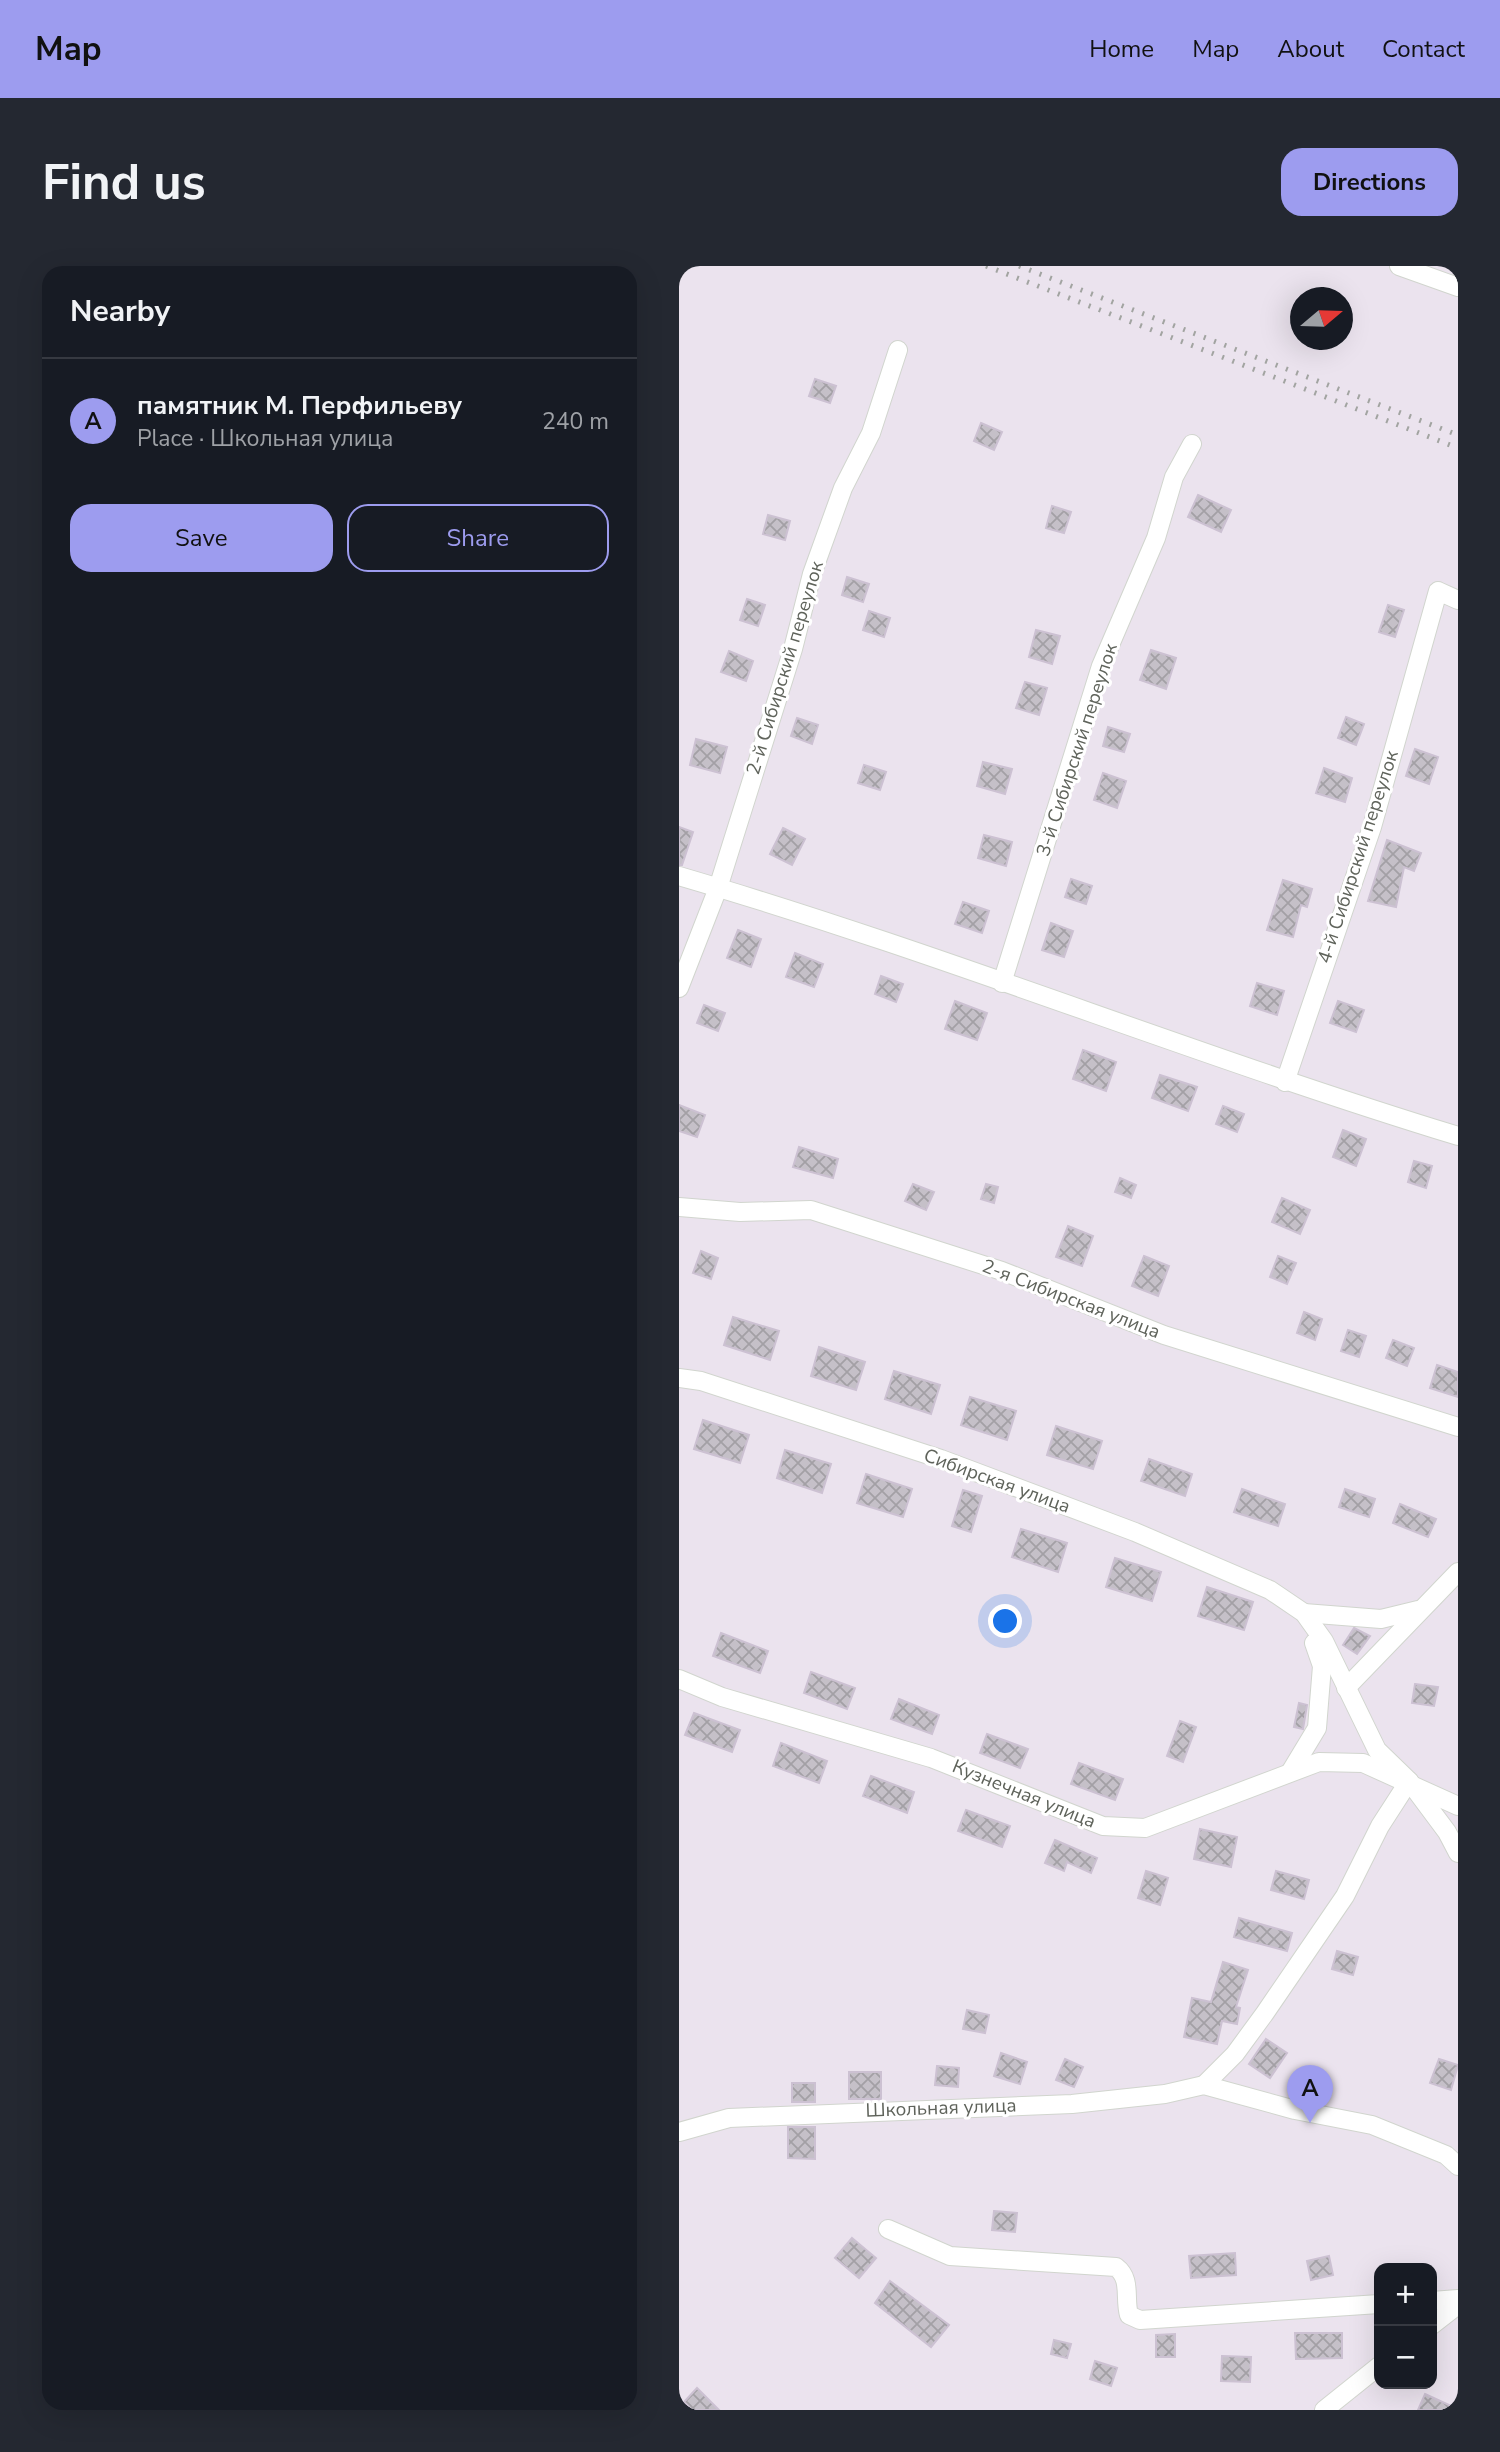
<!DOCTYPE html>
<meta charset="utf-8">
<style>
body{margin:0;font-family:"Nunito Sans",sans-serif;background:#242831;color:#f1f3f6}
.controls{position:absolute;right:21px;bottom:21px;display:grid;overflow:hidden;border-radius:14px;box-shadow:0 7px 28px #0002}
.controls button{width:63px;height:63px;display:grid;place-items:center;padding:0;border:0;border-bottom:2px solid #363941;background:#171b24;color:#f1f3f6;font:35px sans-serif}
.compass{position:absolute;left:611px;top:21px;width:63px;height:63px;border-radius:50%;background:#171b24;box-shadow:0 7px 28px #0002;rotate:71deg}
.you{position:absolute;left:327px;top:1356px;width:24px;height:24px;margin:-18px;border:5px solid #fff;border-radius:50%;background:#1a73e8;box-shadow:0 0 0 10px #1a73e833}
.badge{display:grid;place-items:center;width:46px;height:46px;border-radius:50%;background:#9d9cef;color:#111;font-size:23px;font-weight:700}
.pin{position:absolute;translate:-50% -58px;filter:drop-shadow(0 2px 4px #0008)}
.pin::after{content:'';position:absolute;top:37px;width:24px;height:21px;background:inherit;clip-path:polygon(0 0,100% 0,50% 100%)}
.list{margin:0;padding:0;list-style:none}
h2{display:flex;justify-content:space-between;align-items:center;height:91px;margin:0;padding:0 28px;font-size:30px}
h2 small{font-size:23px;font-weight:400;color:#9ea1a6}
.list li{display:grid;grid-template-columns:46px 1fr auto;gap:21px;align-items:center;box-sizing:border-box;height:126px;padding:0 28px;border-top:2px solid #363941}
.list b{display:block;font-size:26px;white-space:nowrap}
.list p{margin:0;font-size:23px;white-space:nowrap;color:#9ea1a6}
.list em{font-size:23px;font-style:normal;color:#9ea1a6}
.actions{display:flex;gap:14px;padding:21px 28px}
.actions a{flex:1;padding:16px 0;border:2px solid #9d9cef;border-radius:21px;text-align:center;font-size:24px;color:#9d9cef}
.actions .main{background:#9d9cef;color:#111}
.map{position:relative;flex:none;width:779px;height:2144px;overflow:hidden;border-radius:21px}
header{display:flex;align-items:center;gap:42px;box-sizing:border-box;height:98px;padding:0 35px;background:#9d9cef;color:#111}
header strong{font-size:33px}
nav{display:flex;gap:38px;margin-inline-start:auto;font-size:24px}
.intro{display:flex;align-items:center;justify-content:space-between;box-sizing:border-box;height:168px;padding:0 42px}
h1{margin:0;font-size:49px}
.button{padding:18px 32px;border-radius:21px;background:#9d9cef;color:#111;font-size:24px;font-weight:700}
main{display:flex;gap:42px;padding:0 42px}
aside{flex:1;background:#171b24;border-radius:21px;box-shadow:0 7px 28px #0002}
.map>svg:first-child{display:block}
.building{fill:url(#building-cross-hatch);stroke:#ccc1d2;stroke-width:2}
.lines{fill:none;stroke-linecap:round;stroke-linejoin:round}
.minor-casing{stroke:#d1d5ce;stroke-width:20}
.minor{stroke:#fff;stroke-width:18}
.rail{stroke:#a2a4a1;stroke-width:5;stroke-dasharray:2 9;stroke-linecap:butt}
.labels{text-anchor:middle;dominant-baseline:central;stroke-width:6;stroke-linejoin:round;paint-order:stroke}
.street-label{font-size:19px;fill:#5f635b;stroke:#fff}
</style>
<header>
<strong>Map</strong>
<nav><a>Home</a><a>Map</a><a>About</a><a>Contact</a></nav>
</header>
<div class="intro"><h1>Find us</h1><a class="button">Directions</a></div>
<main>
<aside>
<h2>Nearby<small></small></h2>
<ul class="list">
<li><span class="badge">A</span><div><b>памятник М. Перфильеву</b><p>Place · Школьная улица</p></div><em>240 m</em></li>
</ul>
<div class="actions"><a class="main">Save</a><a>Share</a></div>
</aside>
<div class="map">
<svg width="779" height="2144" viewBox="0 0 779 2144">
<defs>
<pattern id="building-cross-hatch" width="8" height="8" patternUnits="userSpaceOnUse" patternTransform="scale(1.75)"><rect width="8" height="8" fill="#c5c0c8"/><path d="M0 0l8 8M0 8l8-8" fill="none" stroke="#a3a0a5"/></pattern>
</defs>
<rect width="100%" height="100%" fill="#ebe3ee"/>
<g class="building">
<path d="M136 113 157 120 151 137 130 130Z"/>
<path d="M302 157 323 166 315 184 295 175Z"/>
<path d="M519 229 552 244 542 266 509 251Z"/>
<path d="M373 240 392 246 385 267 367 262Z"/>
<path d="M89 249 111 255 106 274 84 268Z"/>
<path d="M168 311 190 318 184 336 163 329Z"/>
<path d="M68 333 86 339 79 360 61 354Z"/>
<path d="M709 339 725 344 716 371 700 366Z"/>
<path d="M190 345 211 352 205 371 184 364Z"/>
<path d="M357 364 381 370 373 398 350 391Z"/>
<path d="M472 384 497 392 487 423 461 414Z"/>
<path d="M50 385 74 395 67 415 42 406Z"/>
<path d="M346 416 368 422 360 449 337 442Z"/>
<path d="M667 451 685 458 677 479 659 472Z"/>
<path d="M118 452 139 459 133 478 112 470Z"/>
<path d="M429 461 451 468 445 486 424 480Z"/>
<path d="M17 473 48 481 41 507 11 499Z"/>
<path d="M736 483 759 491 750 518 727 510Z"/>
<path d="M304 496 333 503 326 528 298 520Z"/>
<path d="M185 499 207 506 201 524 179 517Z"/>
<path d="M645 502 673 512 666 536 637 527Z"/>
<path d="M424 507 447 515 438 542 415 534Z"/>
<path d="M0 561 14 566 3 599H0Z"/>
<path d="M104 562 126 573 113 599 91 588Z"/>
<path d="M305 569 333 576 327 600 299 592Z"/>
<path d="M708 574 742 587 735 605 725 601 717 641 689 635Z"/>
<path d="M392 613 413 620 407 638 386 631Z"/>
<path d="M604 614 633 623 628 641 622 639 614 671 588 664Z"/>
<path d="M284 636 310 645 303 667 276 658Z"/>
<path d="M372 657 394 665 385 691 363 684Z"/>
<path d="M59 664 82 673 72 701 48 692Z"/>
<path d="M116 687 144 698 135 721 107 711Z"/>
<path d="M202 710 224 718 217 736 196 728Z"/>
<path d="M578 717 605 725 598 749 571 740Z"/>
<path d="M276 735 308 747 298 774 266 763Z"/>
<path d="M659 735 685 744 677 766 651 757Z"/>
<path d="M25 739 46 747 39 765 18 757Z"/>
<path d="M404 784 437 796 427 825 394 813Z"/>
<path d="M481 809 518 821 509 845 473 832Z"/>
<path d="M0 839 26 849 18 871 0 865Z"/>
<path d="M544 840 565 848 558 866 537 858Z"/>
<path d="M664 864 687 873 677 900 654 891Z"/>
<path d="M120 881 159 893 154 912 114 901Z"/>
<path d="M735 895 753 900 747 922 729 916Z"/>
<path d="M441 912 457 919 452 932 436 926Z"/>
<path d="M234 918 255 926 247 944 226 935Z"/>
<path d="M307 918 319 921 315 937 302 933Z"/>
<path d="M603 932 631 944 621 968 593 956Z"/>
<path d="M389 960 414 970 403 1000 377 991Z"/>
<path d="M22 985 39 992 32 1013 14 1007Z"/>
<path d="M465 990 490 1000 479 1030 453 1020Z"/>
<path d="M599 990 617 997 608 1018 591 1011Z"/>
<path d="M625 1046 643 1053 636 1074 618 1067Z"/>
<path d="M54 1051 100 1065 91 1094 45 1079Z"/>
<path d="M669 1064 687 1070 680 1091 662 1085Z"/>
<path d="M714 1074 735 1082 728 1100 707 1092Z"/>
<path d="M140 1081 186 1096 177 1124 132 1110Z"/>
<path d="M758 1099 779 1106V1131L751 1122Z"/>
<path d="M215 1105 261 1119 252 1148 206 1133Z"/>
<path d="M291 1131 337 1145 328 1174 282 1159Z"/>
<path d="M24 1154 70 1169 61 1197 15 1183Z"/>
<path d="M377 1160 423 1175 414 1203 368 1189Z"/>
<path d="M106 1184 152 1198 143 1227 98 1212Z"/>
<path d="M470 1193 513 1208 506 1230 462 1215Z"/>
<path d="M187 1208 233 1223 224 1251 178 1237Z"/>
<path d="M563 1223 606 1238 599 1260 555 1246Z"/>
<path d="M666 1223 696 1233 690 1251 660 1241Z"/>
<path d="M284 1224 303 1230 292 1266 273 1260Z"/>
<path d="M721 1238 757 1253 749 1271 714 1257Z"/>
<path d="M342 1263 388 1277 379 1306 333 1291Z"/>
<path d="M436 1292 482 1306 473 1335 427 1321Z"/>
<path d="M528 1321 574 1336 565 1364 519 1350Z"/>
<path d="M675 1362 691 1370 678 1388 664 1379Z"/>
<path d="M42 1367 89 1385 81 1407 34 1390Z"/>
<path d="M132 1406 176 1422 168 1443 125 1427Z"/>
<path d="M736 1418 759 1421 755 1440 733 1437Z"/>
<path d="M220 1433 260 1449 253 1468 212 1453Z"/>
<path d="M620 1437 628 1439 624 1463 615 1461Z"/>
<path d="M15 1447 61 1464 53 1486 6 1469Z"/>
<path d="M501 1455 517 1461 504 1496 488 1490Z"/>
<path d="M308 1468 349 1483 341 1502 301 1487Z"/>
<path d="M102 1477 148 1495 140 1517 94 1500Z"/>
<path d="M400 1497 444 1513 436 1534 392 1518Z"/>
<path d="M192 1510 235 1526 228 1547 184 1530Z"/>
<path d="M287 1544 331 1560 323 1581 279 1565Z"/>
<path d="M521 1563 558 1571 552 1601 515 1593Z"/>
<path d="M376 1574 418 1592 412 1607 388 1596 385 1605 366 1597Z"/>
<path d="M467 1605 489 1612 481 1639 459 1632Z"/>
<path d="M597 1605 630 1614 625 1633 592 1624Z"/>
<path d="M560 1652 613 1667 608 1685 555 1671Z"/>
<path d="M658 1685 679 1691 674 1709 653 1703Z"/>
<path d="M544 1696 569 1704 557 1741 561 1742 558 1758 543 1755 538 1778 505 1771 513 1732 532 1736Z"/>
<path d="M288 1744 310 1749 306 1767 284 1763Z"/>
<path d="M587 1773 608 1787 591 1812 570 1798Z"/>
<path d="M322 1787 348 1796 341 1818 315 1810Z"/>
<path d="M386 1793 404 1801 395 1821 377 1814Z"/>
<path d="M760 1793 779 1799 772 1824 751 1817Z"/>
<path d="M258 1800 280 1802 279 1821 256 1819Z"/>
<rect x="170" y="1806" width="32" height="27"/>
<rect x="113" y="1817" width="23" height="19"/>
<path d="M109 1861H136V1893L109 1892Z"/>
<path d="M315 1945 338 1947 336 1966 313 1964Z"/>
<path d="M173 1972 197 1992 180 2012 156 1992Z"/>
<path d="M556 1987 557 2009 512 2012 510 1990Z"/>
<path d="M650 1990 654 2009 632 2014 628 1995Z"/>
<path d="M211 2015 270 2059 252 2081 196 2037Z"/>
<path d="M616 2067H663V2092L617 2093Z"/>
<path d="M496 2068V2091H477V2069Z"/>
<path d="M375 2074 392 2078 388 2092 372 2088Z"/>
<path d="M543 2090 572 2091 571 2116 542 2115Z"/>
<path d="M416 2095 438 2102 432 2120 411 2113Z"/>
<path d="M18 2122 40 2144H13L5 2136Z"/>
<path d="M746 2128 779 2143V2144H739Z"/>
</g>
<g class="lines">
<g class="minor-casing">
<g id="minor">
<path d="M720 0 779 21"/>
<path d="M0 610C263 687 517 790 779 870"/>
<path d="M323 717 422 400 477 272 495 211 513 178"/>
<path d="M0 722 39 622 114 383 133 308 164 222 192 167 219 84"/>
<path d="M606 816 693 561 759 325 779 334"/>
<path d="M0 941 61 946 132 944 323 1005 485 1069 779 1161"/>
<path d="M0 1112 22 1115 262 1193 456 1266 591 1324 625 1347 645 1375 698 1484 730 1515 768 1566 779 1587"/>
<path d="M625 1347 702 1353 739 1344"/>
<path d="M0 1413 43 1431 252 1492 424 1560 466 1562 640 1496 684 1497 779 1540"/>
<path d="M667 1422 779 1306"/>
<path d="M612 1505 638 1462 643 1400 635 1377"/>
<path d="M525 1819 556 1788 586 1747 666 1630 701 1560 730 1515"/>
<path d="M0 1866 50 1852 393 1838 486 1828 525 1819 616 1844 693 1859 767 1889 779 1900"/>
<path d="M209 1963 271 1990 437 2001C453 2013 445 2032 450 2049L461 2054 700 2038"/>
<path d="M753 2035 779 2033"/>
<path d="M753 2059 779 2039"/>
<path d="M645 2144 700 2100"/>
</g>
</g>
<use href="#minor" class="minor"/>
<g class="rail">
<path d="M307 0 779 182"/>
<path d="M340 0 779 169"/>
</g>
</g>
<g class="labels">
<g class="street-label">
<text transform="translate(106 402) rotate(-73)">2-й Сибирский переулок</text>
<text transform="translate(398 484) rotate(-72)">3-й Сибирский переулок</text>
<text transform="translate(679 591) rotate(-72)">4-й Сибирский переулок</text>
<text transform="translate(392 1033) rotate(21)">2-я Сибирская улица</text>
<text transform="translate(318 1215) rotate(20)">Сибирская улица</text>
<text transform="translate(345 1528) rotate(22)">Кузнечная улица</text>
<text transform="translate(262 1842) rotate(-2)">Школьная улица</text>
</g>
</g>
</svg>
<div class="controls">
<button>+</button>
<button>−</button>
</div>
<svg class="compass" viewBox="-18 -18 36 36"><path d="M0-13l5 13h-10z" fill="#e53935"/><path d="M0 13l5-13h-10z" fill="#9ea1a6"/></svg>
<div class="you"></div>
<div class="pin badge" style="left:631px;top:1857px">A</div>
</div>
</main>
